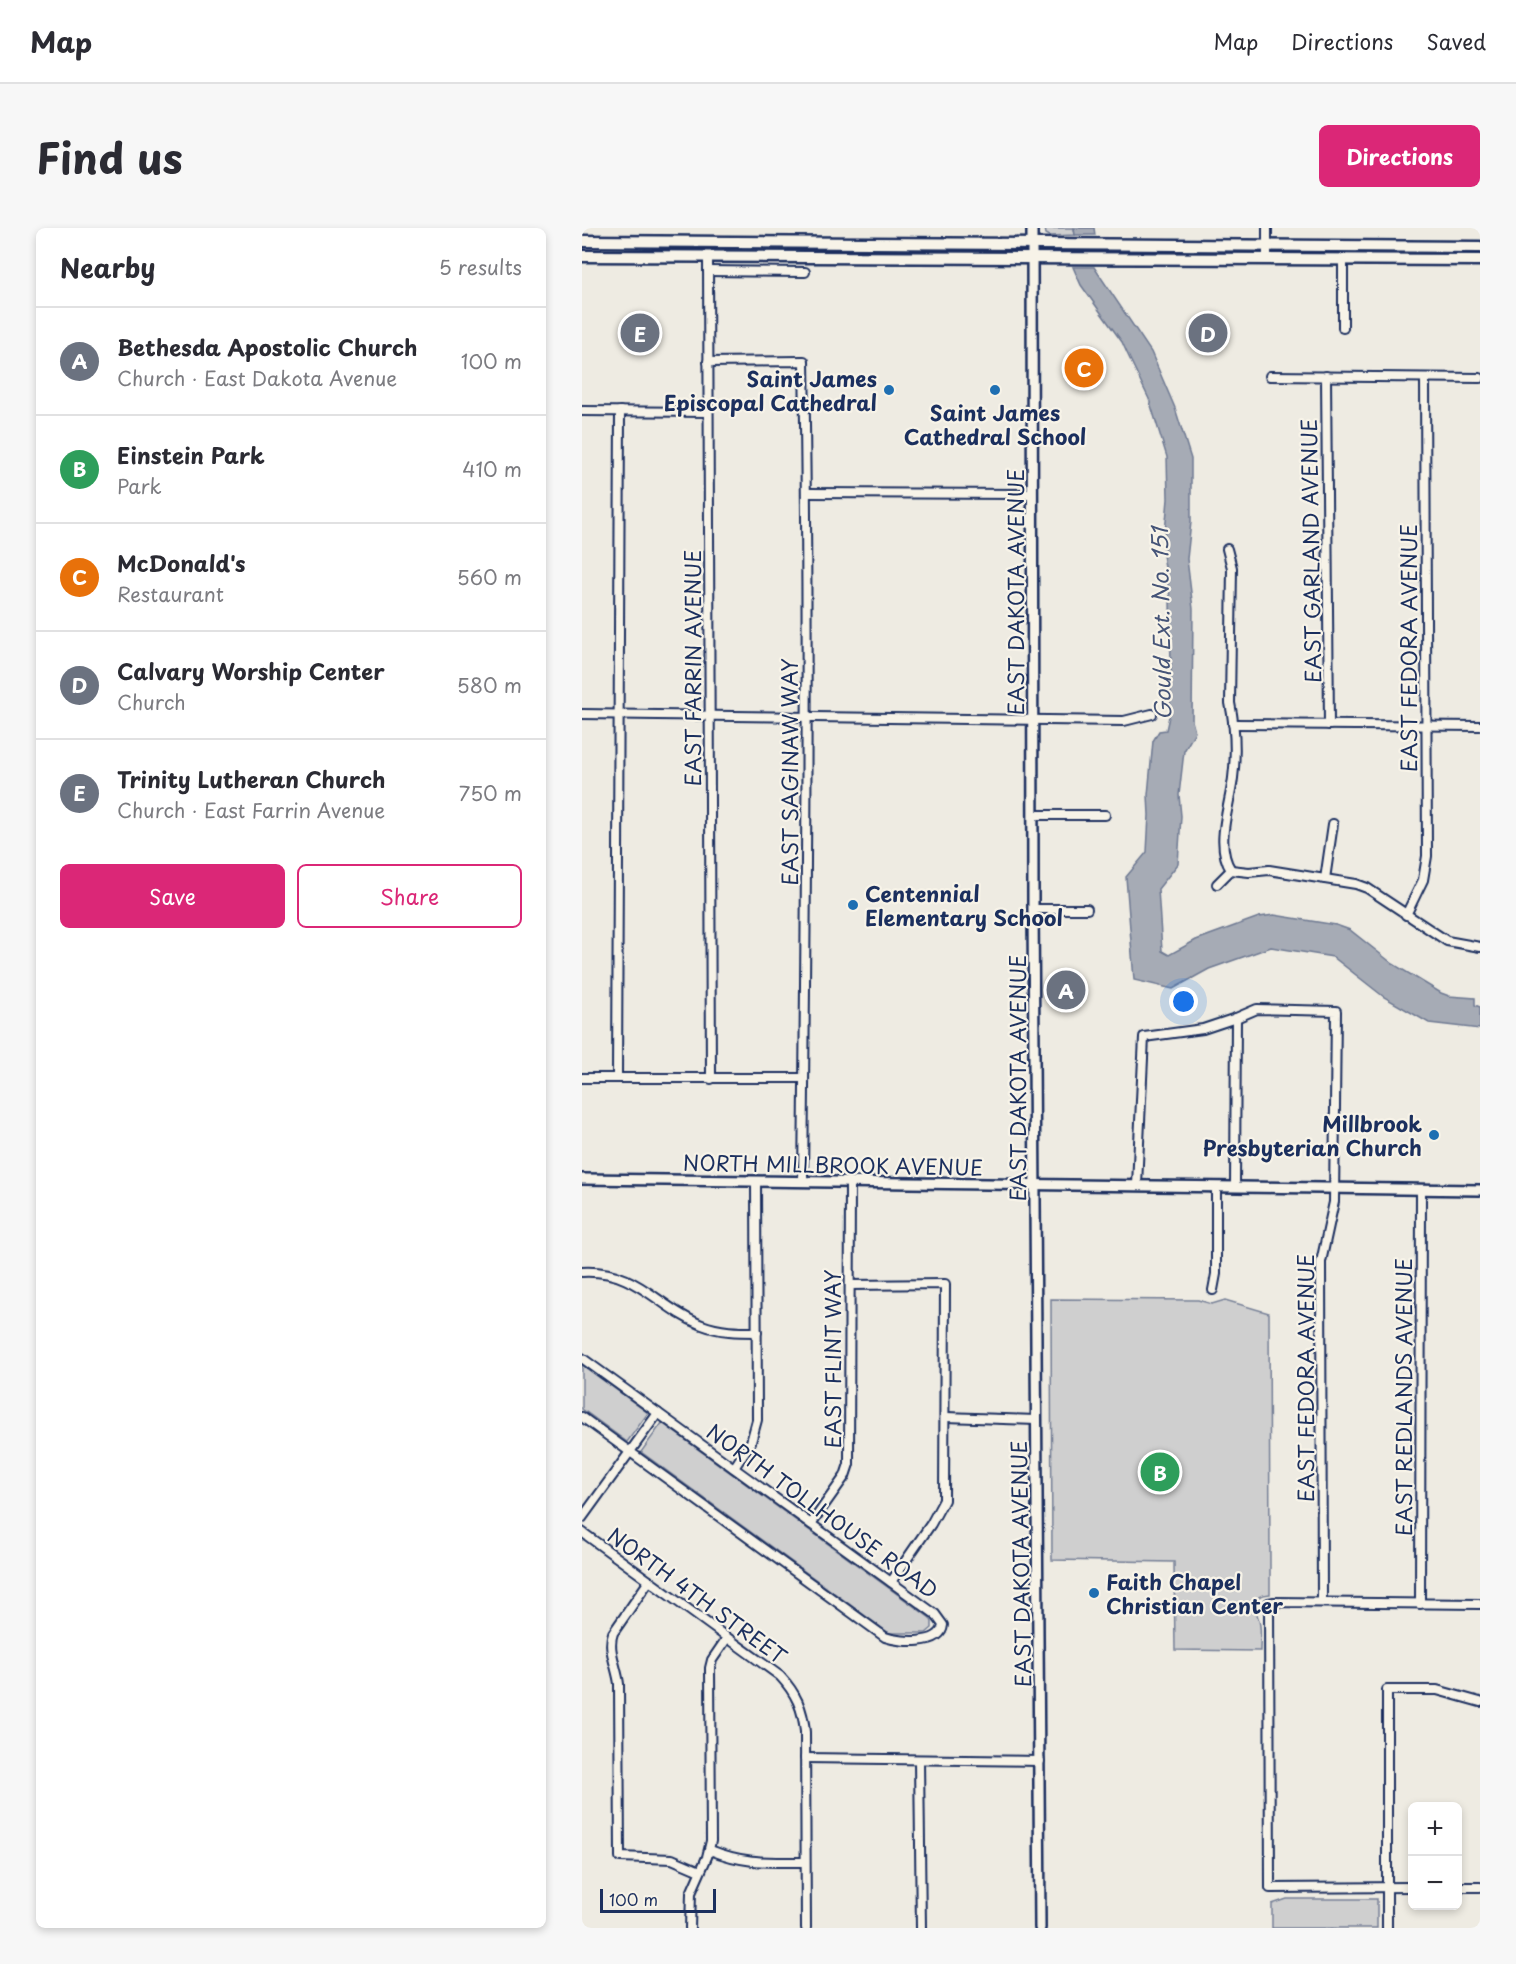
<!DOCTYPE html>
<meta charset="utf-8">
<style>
body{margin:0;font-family:"Playpen Sans",sans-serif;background:#f7f7f7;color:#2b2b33}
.controls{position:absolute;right:18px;bottom:18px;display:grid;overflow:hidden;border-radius:9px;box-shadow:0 3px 9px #0003}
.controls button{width:54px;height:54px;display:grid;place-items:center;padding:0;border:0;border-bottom:2px solid #e1e1e2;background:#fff;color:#2b2b33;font:30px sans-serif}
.scale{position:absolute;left:18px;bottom:15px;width:116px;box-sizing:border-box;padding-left:6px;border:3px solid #1b2f5e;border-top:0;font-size:16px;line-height:21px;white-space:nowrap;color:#1b2f5e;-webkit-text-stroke:4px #f7f3e8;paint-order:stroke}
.you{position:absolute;left:602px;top:774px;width:21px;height:21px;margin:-15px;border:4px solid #fff;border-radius:50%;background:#1a73e8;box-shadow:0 0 0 9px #1a73e833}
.badge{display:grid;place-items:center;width:39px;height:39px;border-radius:50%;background:#db2777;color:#fff;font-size:20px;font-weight:700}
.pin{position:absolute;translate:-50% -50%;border:3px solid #fff;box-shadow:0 2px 6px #0006}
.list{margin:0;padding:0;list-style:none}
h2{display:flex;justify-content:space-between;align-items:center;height:78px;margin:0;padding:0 24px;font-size:26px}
h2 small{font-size:20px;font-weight:400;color:#7c7c81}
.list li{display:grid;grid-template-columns:39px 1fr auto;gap:18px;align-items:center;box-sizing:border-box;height:108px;padding:0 24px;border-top:2px solid #e1e1e2}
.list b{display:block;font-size:22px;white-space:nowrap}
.list p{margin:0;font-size:20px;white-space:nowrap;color:#7c7c81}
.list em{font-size:20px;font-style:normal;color:#7c7c81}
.actions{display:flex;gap:12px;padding:18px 24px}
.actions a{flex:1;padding:14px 0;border:2px solid #db2777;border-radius:9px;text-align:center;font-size:21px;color:#db2777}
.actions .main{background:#db2777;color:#fff}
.map{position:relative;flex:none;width:898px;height:1700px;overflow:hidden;border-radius:9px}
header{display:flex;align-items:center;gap:36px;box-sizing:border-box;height:84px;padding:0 30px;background:#fff;border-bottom:2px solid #e1e1e2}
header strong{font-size:28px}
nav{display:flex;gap:33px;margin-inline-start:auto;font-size:21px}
.intro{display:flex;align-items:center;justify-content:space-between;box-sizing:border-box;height:144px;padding:0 36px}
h1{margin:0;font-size:42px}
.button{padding:15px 27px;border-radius:9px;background:#db2777;color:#fff;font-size:21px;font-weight:700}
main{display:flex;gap:36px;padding:0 36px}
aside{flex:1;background:#fff;border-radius:9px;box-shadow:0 3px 9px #0003}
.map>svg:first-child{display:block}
.green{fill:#cfcfcf;stroke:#757f96;stroke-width:1.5}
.water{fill:#a6abb5;stroke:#6e7992;stroke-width:1.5}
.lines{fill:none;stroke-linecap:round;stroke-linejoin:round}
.minor-casing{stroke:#1b2f5e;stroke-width:12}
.tertiary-casing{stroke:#1b2f5e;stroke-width:14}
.secondary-casing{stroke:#1b2f5e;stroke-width:15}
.minor{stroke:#f7f3e8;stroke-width:8}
.tertiary{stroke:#f7f3e8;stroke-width:9}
.secondary{stroke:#f7f3e8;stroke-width:10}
.poi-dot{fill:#1f6fb2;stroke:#f7f3e8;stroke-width:2}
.labels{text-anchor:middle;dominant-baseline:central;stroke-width:4.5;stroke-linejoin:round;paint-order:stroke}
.poi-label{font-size:21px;font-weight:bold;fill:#1b2f5e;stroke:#f7f3e8;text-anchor:end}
.street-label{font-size:21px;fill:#1b2f5e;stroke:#f7f3e8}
.water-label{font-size:22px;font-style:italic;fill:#455478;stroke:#f7f3e8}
</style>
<header>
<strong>Map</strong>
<nav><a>Map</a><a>Directions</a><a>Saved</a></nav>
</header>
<div class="intro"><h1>Find us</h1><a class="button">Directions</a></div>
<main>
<aside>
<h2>Nearby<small>5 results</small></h2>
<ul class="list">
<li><span class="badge" style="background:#6b7280">A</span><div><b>Bethesda Apostolic Church</b><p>Church · East Dakota Avenue</p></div><em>100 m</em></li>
<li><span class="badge" style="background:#2e9e5b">B</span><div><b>Einstein Park</b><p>Park</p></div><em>410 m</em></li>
<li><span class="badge" style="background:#e8710a">C</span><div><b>McDonald's</b><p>Restaurant</p></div><em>560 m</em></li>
<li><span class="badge" style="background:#6b7280">D</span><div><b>Calvary Worship Center</b><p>Church</p></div><em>580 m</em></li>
<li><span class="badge" style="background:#6b7280">E</span><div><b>Trinity Lutheran Church</b><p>Church · East Farrin Avenue</p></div><em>750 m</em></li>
</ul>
<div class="actions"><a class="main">Save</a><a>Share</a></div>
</aside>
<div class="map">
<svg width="898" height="1700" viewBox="0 0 898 1700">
<rect width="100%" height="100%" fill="#eeebe2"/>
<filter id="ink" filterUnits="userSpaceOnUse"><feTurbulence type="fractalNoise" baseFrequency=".0167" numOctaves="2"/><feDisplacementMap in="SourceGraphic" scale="12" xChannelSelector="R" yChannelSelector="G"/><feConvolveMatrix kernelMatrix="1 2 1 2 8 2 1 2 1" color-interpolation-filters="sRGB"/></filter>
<g filter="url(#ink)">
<g class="green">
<path d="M463 0H492L493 7 468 8 464 6Z"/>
<path d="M469 1071 616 1072 630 1076 643 1072 687 1085 688 1340V1366C662 1368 677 1385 678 1398 679 1406 678 1415 678 1423L593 1422 592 1334 470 1332Z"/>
<path d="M0 1137 66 1185 45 1214 0 1181Z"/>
<path d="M80 1195 348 1390 350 1394V1400L344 1405H307L59 1224Z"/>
<path d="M705 1671H795V1700H690V1676Z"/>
</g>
<g class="water">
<path d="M492 0H512L513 7H493Z"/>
<path d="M491 39H512L569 124 593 180 609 231V294L605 331 611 381 610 493 613 504 602 523 597 567 599 588 596 636 576 661 580 723 587 727 614 712 677 689 692 687 754 697 768 702 811 736 859 765 867 768 893 770V777L898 779V801L847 795 802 769 751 729 689 719 627 741 591 761 552 752 544 649 565 624 567 587 566 567 571 513 577 503 584 502 588 484 589 445 588 369 581 327 586 271 585 229 567 171 545 125 540 114 499 57Z"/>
</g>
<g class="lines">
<g class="minor-casing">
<g id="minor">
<path d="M126 28 129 851"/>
<path d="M685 31V0"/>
<path d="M761 31V100"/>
<path d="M126 43 223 44"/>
<path d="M126 134 222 133C227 407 224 681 221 954"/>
<path d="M688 148 898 150"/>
<path d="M744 148 747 497"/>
<path d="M0 183 126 184"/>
<path d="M225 265 450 266"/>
<path d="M645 321 650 340 648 475C653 499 654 526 651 550 648 578 632 616 649 642"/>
<path d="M0 486 542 493 570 486"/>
<path d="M651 496 898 498"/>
<path d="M452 587H523"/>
<path d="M649 642 667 644 687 642 774 656 785 660 865 713 898 719"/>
<path d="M743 651 751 596"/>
<path d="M635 656 649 642"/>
<path d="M451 681H505"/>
<path d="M824 687 841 652 845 628 843 150"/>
<path d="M0 850H222"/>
<path d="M35 850 38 183"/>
<path d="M555 957 562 809 621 801 654 790 675 781 754 783 752 974 739 1034 740 1374"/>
<path d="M653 959 654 790"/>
<path d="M0 1044C56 1041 74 1079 120 1097 138 1104 156 1104 175 1104"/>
<path d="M268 1057 363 1056 362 1272 349 1296 309 1354"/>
<path d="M631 1062 634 1046V959"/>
<path d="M0 1130 353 1386 361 1397C359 1418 317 1414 303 1409L0 1189"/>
<path d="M364 1189 454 1192"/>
<path d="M152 1240 169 1214 175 1192 174 953"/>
<path d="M0 1290 76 1185"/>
<path d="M229 1296 263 1248 267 1236 268 955"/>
<path d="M0 1304 198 1448C214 1465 221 1481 223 1504L224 1700"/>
<path d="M67 1353 31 1405C25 1421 35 1439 37 1456L38 1629 90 1631 118 1643"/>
<path d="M838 1376 839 962"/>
<path d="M223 1530 458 1533"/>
<path d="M337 1532 339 1700"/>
<path d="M128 1622C163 1636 186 1634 223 1634"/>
<path d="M830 1659 688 1660 687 1375 692 1374 898 1376"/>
<path d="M876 1659H898"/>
<path d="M108 1700 109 1665 125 1629 129 1613 128 1440 130 1432 145 1410"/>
<path d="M805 1700V1462H855L898 1474"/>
</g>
</g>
<g class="tertiary-casing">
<g id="tertiary">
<path d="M450 0 451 681 458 1700"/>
<path d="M0 951 898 962"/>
</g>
</g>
<g class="secondary-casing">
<g id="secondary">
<path d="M0 13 898 19"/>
<path d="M0 28 898 32"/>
</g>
</g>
<use href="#minor" class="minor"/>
<use href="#tertiary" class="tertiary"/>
<use href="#secondary" class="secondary"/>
</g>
</g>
<g class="poi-dot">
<circle cx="307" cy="162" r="6"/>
<circle cx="413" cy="162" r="6"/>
<circle cx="271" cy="677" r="6"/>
<circle cx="852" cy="907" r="6"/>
<circle cx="512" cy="1365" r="6"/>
</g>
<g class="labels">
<g class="poi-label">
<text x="295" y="150">Saint James<tspan x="295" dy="24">Episcopal Cathedral</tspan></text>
<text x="413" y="184" text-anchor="middle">Saint James<tspan x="413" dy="24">Cathedral School</tspan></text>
<text x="283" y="665" text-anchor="start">Centennial<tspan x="283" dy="24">Elementary School</tspan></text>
<text x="840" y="895">Millbrook<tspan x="840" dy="24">Presbyterian Church</tspan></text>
<text x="524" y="1353" text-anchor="start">Faith Chapel<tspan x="524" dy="24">Christian Center</tspan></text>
</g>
<g class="street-label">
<text transform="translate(728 323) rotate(-91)">EAST GARLAND AVENUE</text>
<text transform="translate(433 364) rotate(-90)">EAST DAKOTA AVENUE</text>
<text transform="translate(826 420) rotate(-90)">EAST FEDORA AVENUE</text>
<text transform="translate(110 440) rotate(-90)">EAST FARRIN AVENUE</text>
<text transform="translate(207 544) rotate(-90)">EAST SAGINAW WAY</text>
<text transform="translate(435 850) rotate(-90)">EAST DAKOTA AVENUE</text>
<text transform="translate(251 936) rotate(1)">NORTH MILLBROOK AVENUE</text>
<text transform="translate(250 1131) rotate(-90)">EAST FLINT WAY</text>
<text transform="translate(723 1150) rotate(-90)">EAST FEDORA AVENUE</text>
<text transform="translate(821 1169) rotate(-90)">EAST REDLANDS AVENUE</text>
<text transform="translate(241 1282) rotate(36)">NORTH TOLLHOUSE ROAD</text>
<text transform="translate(438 1336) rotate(-91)">EAST DAKOTA AVENUE</text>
<text transform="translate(116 1367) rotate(36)">NORTH 4TH STREET</text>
</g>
<g class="water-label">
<text transform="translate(578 396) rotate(-91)">Gould Ext. No. 151</text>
</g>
</g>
</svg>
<div class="controls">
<button>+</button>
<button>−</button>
</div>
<div class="scale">100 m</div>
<div class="you"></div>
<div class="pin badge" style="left:484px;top:762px;background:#6b7280">A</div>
<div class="pin badge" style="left:578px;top:1244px;background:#2e9e5b">B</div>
<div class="pin badge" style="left:502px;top:140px;background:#e8710a">C</div>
<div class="pin badge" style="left:626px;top:105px;background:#6b7280">D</div>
<div class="pin badge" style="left:58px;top:105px;background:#6b7280">E</div>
</div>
</main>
